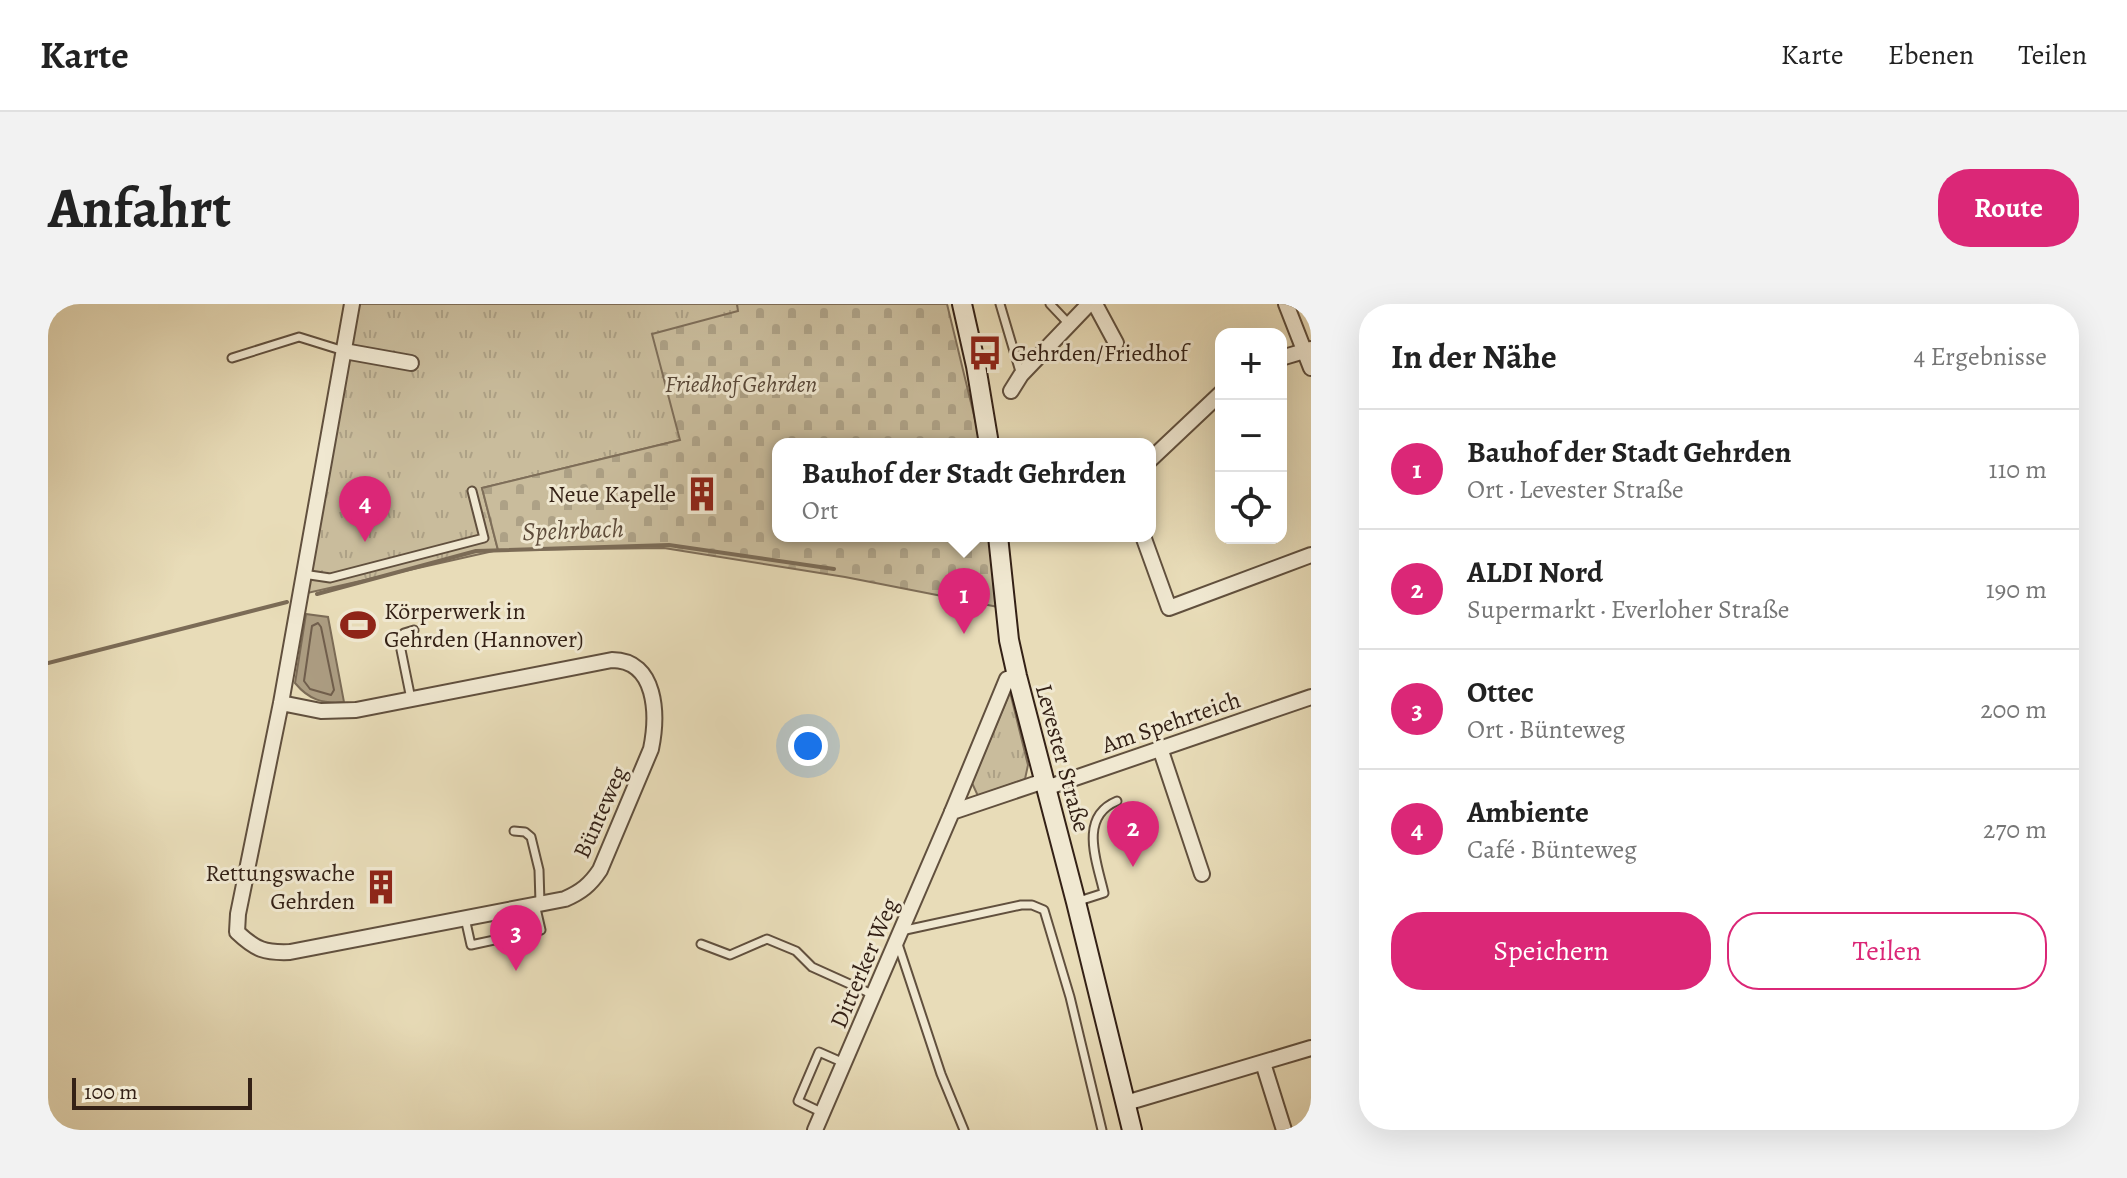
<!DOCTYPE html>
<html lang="de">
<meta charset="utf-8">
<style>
body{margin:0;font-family:Alegreya,serif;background:#f2f2f2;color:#222}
.controls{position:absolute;right:24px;top:24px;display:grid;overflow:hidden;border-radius:16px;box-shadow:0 8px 32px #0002}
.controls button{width:72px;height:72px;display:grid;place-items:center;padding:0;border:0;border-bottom:2px solid #e0e0e0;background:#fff;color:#222;font:40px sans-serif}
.scale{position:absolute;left:24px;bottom:20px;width:180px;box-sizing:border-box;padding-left:8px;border:4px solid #342116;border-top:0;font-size:22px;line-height:28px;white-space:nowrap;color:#342116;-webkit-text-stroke:6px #f0e8d1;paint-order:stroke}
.you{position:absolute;left:760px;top:442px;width:28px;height:28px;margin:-20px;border:6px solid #fff;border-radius:50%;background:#1a73e8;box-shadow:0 0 0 12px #1a73e833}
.badge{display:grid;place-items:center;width:52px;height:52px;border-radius:50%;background:#db2777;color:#fff;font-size:26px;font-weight:700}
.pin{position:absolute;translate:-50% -66px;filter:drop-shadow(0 2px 4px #0008)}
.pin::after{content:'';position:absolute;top:42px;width:28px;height:24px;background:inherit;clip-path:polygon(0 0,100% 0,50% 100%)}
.popup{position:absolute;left:724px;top:134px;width:384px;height:104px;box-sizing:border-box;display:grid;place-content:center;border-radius:16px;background:#fff;filter:drop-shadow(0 2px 6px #0005);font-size:26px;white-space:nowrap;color:#767676}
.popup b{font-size:30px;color:#222}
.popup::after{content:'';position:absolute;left:50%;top:100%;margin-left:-16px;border:16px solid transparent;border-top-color:#fff}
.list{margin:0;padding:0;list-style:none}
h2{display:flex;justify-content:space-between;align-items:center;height:104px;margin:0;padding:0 32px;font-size:34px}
h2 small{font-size:26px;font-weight:400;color:#767676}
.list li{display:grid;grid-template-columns:52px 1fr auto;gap:24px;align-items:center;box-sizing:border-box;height:120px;padding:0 32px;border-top:2px solid #e0e0e0}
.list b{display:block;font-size:30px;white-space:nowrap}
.list p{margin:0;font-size:26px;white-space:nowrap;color:#767676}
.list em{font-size:26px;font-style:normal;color:#767676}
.actions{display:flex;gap:16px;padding:24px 32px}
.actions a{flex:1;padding:18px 0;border:2px solid #db2777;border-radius:32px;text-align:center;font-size:28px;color:#db2777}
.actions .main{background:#db2777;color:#fff}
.icon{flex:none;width:44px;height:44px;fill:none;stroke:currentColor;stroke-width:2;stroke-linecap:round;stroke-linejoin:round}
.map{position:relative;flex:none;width:1263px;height:826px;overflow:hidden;border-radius:32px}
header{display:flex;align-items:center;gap:48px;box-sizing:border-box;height:112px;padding:0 40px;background:#fff;border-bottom:2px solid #e0e0e0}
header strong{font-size:38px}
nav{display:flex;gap:44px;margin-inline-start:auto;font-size:28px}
.intro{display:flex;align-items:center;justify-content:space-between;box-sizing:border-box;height:192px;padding:0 48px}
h1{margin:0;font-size:56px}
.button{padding:20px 36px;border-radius:32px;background:#db2777;color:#fff;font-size:28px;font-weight:700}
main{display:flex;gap:48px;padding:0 48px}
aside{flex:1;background:#fff;border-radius:32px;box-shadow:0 8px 32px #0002}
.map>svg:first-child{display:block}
.grass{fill:url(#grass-tufts);stroke:#7e6e59;stroke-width:2}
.cemetery{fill:url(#cemetery-stones);stroke:#7e6e59;stroke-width:2}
.water{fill:#ab9c81;stroke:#7b6b56;stroke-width:2}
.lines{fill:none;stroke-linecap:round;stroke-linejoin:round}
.shore{stroke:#705e4c;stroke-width:2}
.stream{stroke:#7b6b56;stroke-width:4}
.lane-casing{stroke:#61503e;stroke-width:11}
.street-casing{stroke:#61503e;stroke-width:18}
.secondary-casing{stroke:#342116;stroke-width:22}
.lane{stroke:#f0e8d1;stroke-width:7}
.street{stroke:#f0e8d1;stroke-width:14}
.secondary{stroke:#f0e8d1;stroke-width:18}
.labels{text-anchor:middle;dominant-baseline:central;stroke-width:6;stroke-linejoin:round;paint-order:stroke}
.poi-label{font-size:24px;fill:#342116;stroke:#f0e8d1;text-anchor:start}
.park-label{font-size:24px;font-style:italic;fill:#594838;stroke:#f0e8d1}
.street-label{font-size:24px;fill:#342116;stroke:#f0e8d1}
.water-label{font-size:26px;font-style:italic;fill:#5e4c3b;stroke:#f0e8d1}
</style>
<header>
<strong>Karte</strong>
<nav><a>Karte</a><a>Ebenen</a><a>Teilen</a></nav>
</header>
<div class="intro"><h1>Anfahrt</h1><a class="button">Route</a></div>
<main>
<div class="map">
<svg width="1263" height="826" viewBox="0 0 1263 826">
<defs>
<pattern id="grass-tufts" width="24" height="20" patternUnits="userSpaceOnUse" patternTransform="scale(2)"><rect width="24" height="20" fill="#c9bc9c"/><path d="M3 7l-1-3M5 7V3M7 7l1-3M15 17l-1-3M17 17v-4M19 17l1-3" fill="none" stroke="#ada186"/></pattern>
<pattern id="cemetery-stones" width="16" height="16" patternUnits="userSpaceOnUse" patternTransform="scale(2)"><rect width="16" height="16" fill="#c9bc9c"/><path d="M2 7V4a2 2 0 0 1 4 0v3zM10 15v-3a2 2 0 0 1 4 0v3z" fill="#ada186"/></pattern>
</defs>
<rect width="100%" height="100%" fill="#e8dcb8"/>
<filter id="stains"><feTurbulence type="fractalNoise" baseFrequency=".0025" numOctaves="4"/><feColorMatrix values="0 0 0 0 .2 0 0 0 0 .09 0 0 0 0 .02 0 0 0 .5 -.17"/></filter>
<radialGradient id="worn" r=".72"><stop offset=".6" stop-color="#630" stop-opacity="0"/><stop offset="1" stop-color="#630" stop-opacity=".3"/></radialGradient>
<g class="grass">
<path d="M311 0H689L691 7 632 136 434 184 450 246 255 290Z"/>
<path d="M962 388 980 461 977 475 930 492 924 479Z"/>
</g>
<path class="cemetery" d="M689 0H899L933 140H730V232H942L950 303 797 273 616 244 450 246 434 184 632 136 604 30 690 7Z"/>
<path class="water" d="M258 310 280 313 296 398C275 400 261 396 247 379Z"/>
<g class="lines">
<path class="shore" d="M270 319 273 323 286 386 283 391 262 385 256 377 264 322Z"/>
<g class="stream">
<path d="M269 290 428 247 621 241 786 265"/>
<path d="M0 359 239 298"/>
</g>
<g class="lane-casing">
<g id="lane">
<path d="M952 0 973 71"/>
<path d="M1002 0 1021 20"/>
<path d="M184 54 251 33 296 47"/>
<path d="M255 270 282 274 436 234 424 187"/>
<path d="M363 395 351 336 356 329 366 326"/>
<path d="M466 527 477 528 483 533 491 566 492 599"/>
<path d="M1031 597 1056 589C1049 558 1030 513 1069 497"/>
<path d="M417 614 423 641 493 626 487 600"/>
<path d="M853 627 973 601H984L996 606 1022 693 1054 826"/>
<path d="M653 640 682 651 719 635 748 647 764 663 826 691"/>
<path d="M850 640 893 770 916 826"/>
<path d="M775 809 750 797 771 748 796 759"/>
</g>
</g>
<g class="street-casing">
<g id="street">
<path d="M1047 0 1068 39"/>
<path d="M1238 0 1263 64"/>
<path d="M296 47 363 59"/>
<path d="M1233 54 1263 45"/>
<path d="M963 87 973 71 1041 0"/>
<path d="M1102 156 1173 89"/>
<path d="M1095 232 1121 304 1263 251"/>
<path d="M233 399 273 407 308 406 564 356C609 356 610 411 603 445L552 566C542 581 533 588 517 595L242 648C217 649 208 646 189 628L190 610 233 399 304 0"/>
<path d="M1113 447 1154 570"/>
<path d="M998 484 1263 393"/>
<path d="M904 508 959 375 969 372"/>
<path d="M1215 759 1236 826"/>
<path d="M1078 799 1263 744"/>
<path d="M767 826 904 508 996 477"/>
</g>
</g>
<g class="secondary-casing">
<g id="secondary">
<path d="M914 0 928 62 941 140"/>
<path d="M950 232 961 336 969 372 1028 598 1084 826"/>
</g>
</g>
<use href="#lane" class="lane"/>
<use href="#street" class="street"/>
<use href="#secondary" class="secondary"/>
</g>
<defs>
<g id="bus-bare" transform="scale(2.76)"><path d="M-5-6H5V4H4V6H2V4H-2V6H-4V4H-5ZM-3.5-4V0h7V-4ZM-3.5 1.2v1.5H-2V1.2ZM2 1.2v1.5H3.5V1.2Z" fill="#8f2418" stroke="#f0e8d1" stroke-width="2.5" paint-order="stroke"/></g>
<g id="building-bare" transform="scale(2.76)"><path d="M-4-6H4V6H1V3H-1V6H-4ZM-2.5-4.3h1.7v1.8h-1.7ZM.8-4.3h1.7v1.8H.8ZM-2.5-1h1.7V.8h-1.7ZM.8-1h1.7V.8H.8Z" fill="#8f2418" stroke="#f0e8d1" stroke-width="2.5" paint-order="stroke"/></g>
<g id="stadium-bare" transform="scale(2.76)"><path d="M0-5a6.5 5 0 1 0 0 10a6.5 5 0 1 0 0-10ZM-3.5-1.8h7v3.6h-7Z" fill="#8f2418" stroke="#f0e8d1" stroke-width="2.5" paint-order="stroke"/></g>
</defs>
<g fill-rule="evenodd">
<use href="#bus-bare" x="937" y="49"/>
<use href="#building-bare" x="654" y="190"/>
<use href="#stadium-bare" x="310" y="321"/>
<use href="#building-bare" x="333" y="583"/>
</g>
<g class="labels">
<g class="poi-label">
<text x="963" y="49">Gehrden/Friedhof</text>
<text x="628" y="190" text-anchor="end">Neue Kapelle</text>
<text x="336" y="307">Körperwerk in<tspan x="336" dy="28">Gehrden (Hannover)</tspan></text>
<text x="307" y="569" text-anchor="end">Rettungswache<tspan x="307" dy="28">Gehrden</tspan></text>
</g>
<g class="park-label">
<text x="693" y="80">Friedhof Gehrden</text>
</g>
<g class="street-label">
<text transform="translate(1123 418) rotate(-19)">Am Spehrteich</text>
<text transform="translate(1015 454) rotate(75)">Levester Straße</text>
<text transform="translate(552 508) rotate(-66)">Bünteweg</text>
<text transform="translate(816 659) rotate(-67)">Ditterker Weg</text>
</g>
<g class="water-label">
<text transform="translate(525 226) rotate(-2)">Spehrbach</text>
</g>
</g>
<rect width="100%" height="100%" filter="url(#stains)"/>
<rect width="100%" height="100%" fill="url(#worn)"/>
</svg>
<div class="controls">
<button>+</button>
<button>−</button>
<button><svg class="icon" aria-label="locate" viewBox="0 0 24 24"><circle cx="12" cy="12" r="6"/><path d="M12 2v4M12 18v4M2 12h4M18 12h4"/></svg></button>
</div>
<div class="scale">100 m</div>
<div class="you"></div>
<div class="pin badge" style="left:916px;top:330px">1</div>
<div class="popup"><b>Bauhof der Stadt Gehrden</b>Ort</div>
<div class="pin badge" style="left:1085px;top:563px">2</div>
<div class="pin badge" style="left:468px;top:667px">3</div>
<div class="pin badge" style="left:317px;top:238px">4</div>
</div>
<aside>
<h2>In der Nähe<small>4 Ergebnisse</small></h2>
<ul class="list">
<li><span class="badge">1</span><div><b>Bauhof der Stadt Gehrden</b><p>Ort · Levester Straße</p></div><em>110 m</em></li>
<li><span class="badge">2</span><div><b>ALDI Nord</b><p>Supermarkt · Everloher Straße</p></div><em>190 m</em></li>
<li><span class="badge">3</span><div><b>Ottec</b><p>Ort · Bünteweg</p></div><em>200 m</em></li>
<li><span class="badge">4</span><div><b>Ambiente</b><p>Café · Bünteweg</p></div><em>270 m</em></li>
</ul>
<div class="actions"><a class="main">Speichern</a><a>Teilen</a></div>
</aside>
</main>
